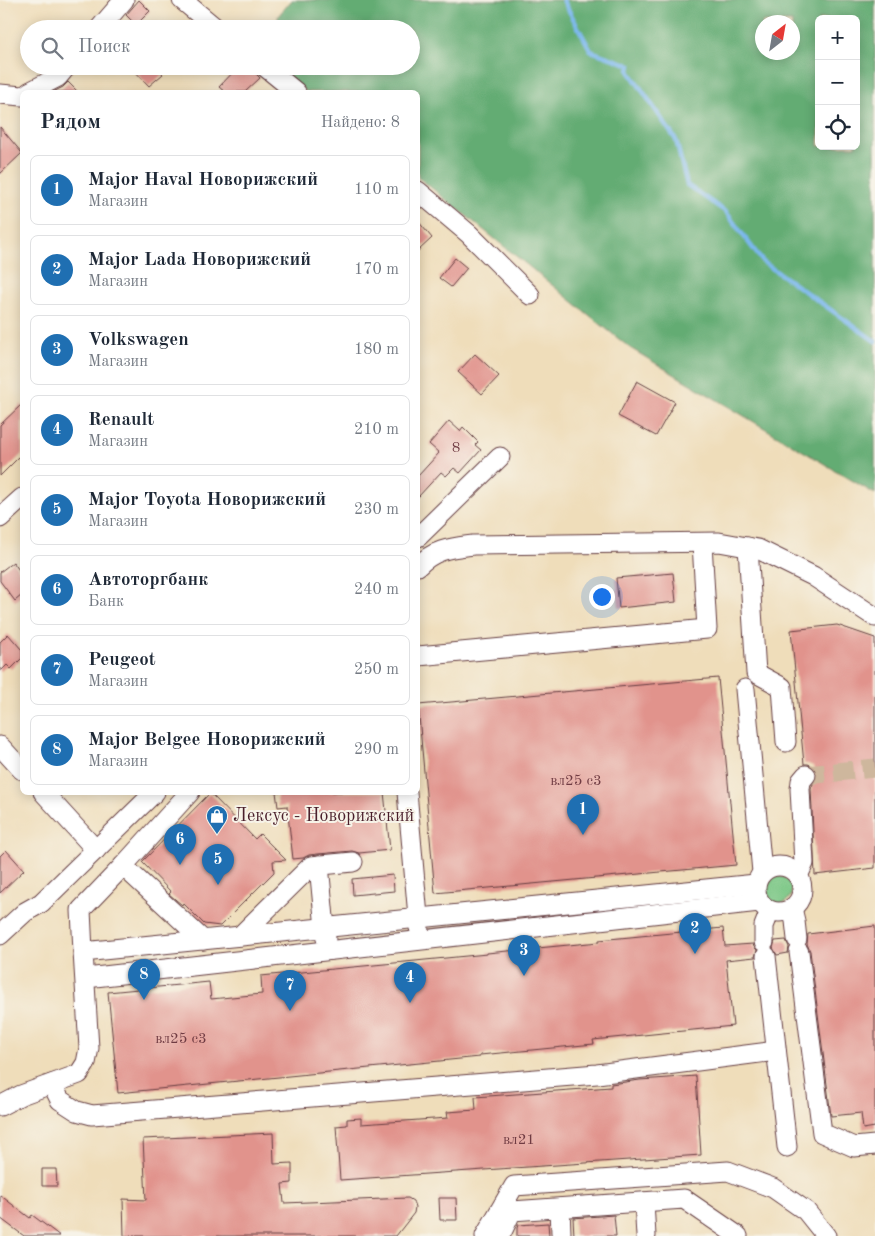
<!DOCTYPE html>
<html lang="ru">
<meta charset="utf-8">
<style>
body{margin:0;font-family:"Old Standard TT",serif;background:#f6f6f7;color:#1f2937}
.controls{position:absolute;right:15px;top:15px;display:grid;overflow:hidden;border-radius:8px;box-shadow:0 2px 12px #0003}
.controls button{width:45px;height:45px;display:grid;place-items:center;padding:0;border:0;border-bottom:1px solid #e0e1e3;background:#fff;color:#1f2937;font:25px sans-serif}
.compass{position:absolute;left:755px;top:15px;width:45px;height:45px;border-radius:50%;background:#fff;box-shadow:0 2px 12px #0003;rotate:31deg}
.you{position:absolute;left:601px;top:596px;width:18px;height:18px;margin:-12px;border:4px solid #fff;border-radius:50%;background:#1a73e8;box-shadow:0 0 0 8px #1a73e833}
.badge{display:grid;place-items:center;width:32px;height:32px;border-radius:50%;background:#1f6fb2;color:#fff;font-size:16px;font-weight:700}
.pin{position:absolute;translate:-50% -41px;filter:drop-shadow(0 1px 2px #0008)}
.pin::after{content:'';position:absolute;top:26px;width:18px;height:15px;background:inherit;clip-path:polygon(0 0,100% 0,50% 100%)}
.list{margin:0;padding:0;list-style:none}
h2{display:flex;justify-content:space-between;align-items:center;height:65px;margin:0;padding:0 20px;font-size:21px}
h2 small{font-size:16px;font-weight:400;color:#747a83}
.list li{display:grid;grid-template-columns:32px 1fr auto;gap:15px;align-items:center;box-sizing:border-box;height:70px;margin:0 10px 10px;padding:0 10px;border:1px solid #e0e1e3;border-radius:8px}
.list b{display:block;font-size:19px;white-space:nowrap}
.list p{margin:0;font-size:16px;white-space:nowrap;color:#747a83}
.list em{font-size:16px;font-style:normal;color:#747a83}
.icon{flex:none;width:28px;height:28px;fill:none;stroke:currentColor;stroke-width:2;stroke-linecap:round;stroke-linejoin:round}
.map{position:relative;flex:none;width:875px;height:1236px;overflow:hidden}
.search{position:absolute;background:#fff;box-shadow:0 2px 12px #0003;left:20px;top:20px;width:400px;height:55px;display:flex;align-items:center;gap:12px;box-sizing:border-box;padding:0 18px;border-radius:28px;color:#747a83;font-size:19px}
.panel{position:absolute;background:#fff;box-shadow:0 2px 12px #0003;left:20px;top:90px;width:400px;height:705px;border-radius:8px}
.map>svg:first-child{display:block}
.green{fill:#7bc786;stroke:#627358}
.forest{fill:#64ac73;stroke:#57664f;fill-rule:evenodd}
.lines{fill:none;stroke-linecap:round;stroke-linejoin:round}
.stream{stroke:#7cb8ee;stroke-width:4.5}
.building{fill:#e1938c}
.minor-tunnel{stroke:#ceb79d;stroke-width:19;stroke-dasharray:19 9;stroke-linecap:butt}
.minor-casing{stroke:#633c40;stroke-width:21}
.minor{stroke:#fff;stroke-width:19}
.labels{text-anchor:middle;dominant-baseline:central;stroke-width:4;stroke-linejoin:round;paint-order:stroke}
.number-label{font-size:15px;fill:#703c43}
.poi-label{font-size:18px;fill:#4a1f2b;stroke:#f7f3e8;text-anchor:start}
</style>
<div class="map">
<svg width="875" height="1236" viewBox="0 0 875 1236">
<rect width="100%" height="100%" fill="#f7f3e8"/>
<filter id="ink" filterUnits="userSpaceOnUse"><feTurbulence type="fractalNoise" baseFrequency=".02" numOctaves="2"/><feDisplacementMap in="SourceGraphic" scale="10" xChannelSelector="R" yChannelSelector="G"/><feConvolveMatrix kernelMatrix="1 2 1 2 8 2 1 2 1" color-interpolation-filters="sRGB"/></filter>
<filter id="wash" filterUnits="userSpaceOnUse"><feTurbulence type="fractalNoise" baseFrequency=".0096" numOctaves="4" result="noise"/><feDisplacementMap in="SourceGraphic" scale="20" xChannelSelector="R" yChannelSelector="G"/><feGaussianBlur stdDeviation="1.12" result="paint"/><feColorMatrix in="noise" values="0 0 0 0 0 0 0 0 0 0 0 0 0 0 0 0 0 1.4 0 .05"/><feComposite in="paint" operator="in"/></filter>
<g filter="url(#wash)">
<rect width="100%" height="100%" fill="#efddba"/>
<circle class="green" cx="778" cy="890" r="14"/>
<path class="forest" d="M292 0H875V494L630 348 418 177V92H307L286 77 284 66H411V29H279L278 16ZM819 19H856V146H819ZM762 22H792V52H762Z"/>
<g class="lines">
<path class="stream" d="M563 0 591 51 630 65 629 71 676 140 687 185 726 212 763 262 875 341"/>
</g>
<g id="blocks">
<g class="building">
<path d="M139 0 150 11 136 25 126 15Z"/>
<path d="M130 66H155L163 74 149 86Z"/>
<path d="M239 66H248L260 78 245 92H225L219 87Z"/>
<path d="M68 82 78 92H53L63 87Z"/>
<path d="M0 127 22 153 0 174Z"/>
<path d="M418 221 432 238 418 251Z"/>
<path d="M455 258 467 268 451 287 439 278Z"/>
<path d="M475 354 499 376 482 394 458 372Z"/>
<path d="M637 381 675 402 656 436 618 416Z"/>
<path d="M22 404V454L0 476V425Z"/>
<path d="M449 421 460 431 463 427 478 442 475 445 481 450 460 473 454 468 446 476 441 472 418 497V476L439 453 429 444Z"/>
<path d="M13 562 22 574V595L15 601 0 581V572Z"/>
<path d="M673 573 676 602 619 608 616 578Z"/>
<path d="M837 625 875 638V868L815 875 811 789 812 786 817 777V772L813 766 808 764H804L791 630Z"/>
<path d="M8 634 22 650V658L11 669 7 665 0 672V642Z"/>
<path d="M718 678 736 865 435 893 418 705Z"/>
<path d="M276 792H384L390 850 359 853 352 851 318 854 309 855 303 858 293 859 287 806 278 807Z"/>
<path d="M210 793 255 839 260 834 286 860 273 861 274 872 220 926 204 924 183 903 182 905 169 894 171 892 142 862Z"/>
<path d="M6 850 24 870 0 893V856Z"/>
<path d="M393 875 394 891 353 895 352 879Z"/>
<path d="M875 926V1127L863 1129 861 1113 831 1116 810 951 807 944 808 934Z"/>
<path d="M723 928 725 946 753 944 754 947 757 950 755 957 726 960 733 1026 593 1040 594 1044 480 1055V1057L118 1093 108 992 209 982 211 999 262 994 261 976 487 954V953L599 942V940Z"/>
<path d="M786 940 789 947 788 953 777 955 773 948 775 941Z"/>
<path d="M696 1076 701 1155 340 1180 336 1126 347 1125V1119L361 1118V1124L448 1118 447 1112 476 1110 475 1097 611 1087V1084L640 1080Z"/>
<path d="M273 1133 274 1164 292 1163V1183L282 1184 284 1203 408 1198 413 1201 415 1207 414 1213 396 1236H124L123 1199 146 1200 143 1139Z"/>
<path d="M42 1169H56L57 1186H42Z"/>
<path d="M0 1195 30 1218 32 1215 60 1236H24L0 1218Z"/>
<path d="M439 1198H456L457 1220H440Z"/>
<path d="M614 1215 616 1236H574L573 1218Z"/>
<path d="M548 1223 549 1236H517V1228L518 1225Z"/>
</g>
</g>
</g>
<g filter="url(#ink)">
<use href="#blocks" fill-opacity="0" stroke="#633c40" stroke-width="1"/>
<g class="lines">
<path class="minor-tunnel" d="M806 775 875 768"/>
<g class="minor-casing">
<g id="minor">
<path d="M182 0 217 29"/>
<path d="M99 29 124 0"/>
<path d="M264 66 296 92"/>
<path d="M29 92 58 77 67 66"/>
<path d="M0 94 22 96"/>
<path d="M418 191 469 234 530 295"/>
<path d="M0 518 22 498"/>
<path d="M418 537 500 457"/>
<path d="M748 547 756 673 782 687 786 742"/>
<path d="M418 566C435 549 450 548 473 545L719 542 758 549 813 576 875 617"/>
<path d="M418 656 707 629 702 543"/>
<path d="M745 689 762 872"/>
<path d="M0 746 22 770"/>
<path d="M43 792 96 850"/>
<path d="M407 792 419 928"/>
<path d="M319 865 326 939"/>
<circle cx="779" cy="889" r="23"/>
<path d="M123 866 203 940"/>
<path d="M798 876 804 863 800 789 801 781 806 775"/>
<path d="M792 908 795 921 797 939"/>
<path d="M0 935 25 912 41 903 155 792"/>
<path d="M240 936 311 866 353 862"/>
<path d="M764 942V926L770 911"/>
<path d="M83 952 81 910 123 866 190 792"/>
<path d="M799 952 822 1133 854 1147 875 1145"/>
<path d="M766 956 787 1147"/>
<path d="M86 978 759 902"/>
<path d="M52 1084 60 1100 77 1111 92 1115 597 1074 776 1051"/>
<path d="M0 1106 21 1095 79 1074 86 1063 89 1048 83 952 756 884"/>
<path d="M644 1202 646 1236"/>
<path d="M560 1208 561 1233"/>
<path d="M502 1232 512 1211 684 1199 738 1236"/>
<path d="M485 1236 514 1186 728 1171 773 1188 806 1211 826 1236"/>
</g>
</g>
<use href="#minor" class="minor"/>
</g>
</g>
<defs>
<g id="shop-pin" transform="scale(1.125)"><path d="M0 17L-7.5 6A9.5 9.5 0 1 1 7.5 6Z" fill="#1f6fb2" stroke="#f7f3e8"/><path d="M-5-2.5h2.3a2.7 3.5 0 0 1 5.4 0H5L5.5 6h-11ZM-1.5-2.5h3a1.5 2.3 0 0 0-3 0Z" fill="#fff"/></g>
</defs>
<g fill-rule="evenodd">
<use href="#shop-pin" x="217" y="816"/>
</g>
<g class="labels">
<g class="number-label">
<text x="456" y="448">8</text>
<text x="576" y="781">вл25 с3</text>
<text x="181" y="1039">вл25 с3</text>
<text x="519" y="1140">вл21</text>
</g>
<g class="poi-label">
<text x="233" y="816">Лексус - Новорижский</text>
</g>
</g>
</svg>
<div class="controls">
<button>+</button>
<button>−</button>
<button><svg class="icon" aria-label="locate" viewBox="0 0 24 24"><circle cx="12" cy="12" r="6"/><path d="M12 2v4M12 18v4M2 12h4M18 12h4"/></svg></button>
</div>
<svg class="compass" viewBox="-18 -18 36 36"><path d="M0-13l5 13h-10z" fill="#e53935"/><path d="M0 13l5-13h-10z" fill="#747a83"/></svg>
<div class="you"></div>
<div class="pin badge" style="left:583px;top:835px">1</div>
<div class="pin badge" style="left:695px;top:954px">2</div>
<div class="pin badge" style="left:524px;top:976px">3</div>
<div class="pin badge" style="left:410px;top:1003px">4</div>
<div class="pin badge" style="left:218px;top:885px">5</div>
<div class="pin badge" style="left:180px;top:865px">6</div>
<div class="pin badge" style="left:290px;top:1011px">7</div>
<div class="pin badge" style="left:144px;top:1000px">8</div>
<div class="search"><svg class="icon" aria-label="search" viewBox="0 0 24 24"><circle cx="10" cy="10" r="6"/><path d="M15 15l6 6"/></svg>Поиск</div>
<section class="panel">
<h2>Рядом<small>Найдено: 8</small></h2>
<ul class="list">
<li><span class="badge">1</span><div><b>Major Haval Новорижский</b><p>Магазин</p></div><em>110 m</em></li>
<li><span class="badge">2</span><div><b>Major Lada Новорижский</b><p>Магазин</p></div><em>170 m</em></li>
<li><span class="badge">3</span><div><b>Volkswagen</b><p>Магазин</p></div><em>180 m</em></li>
<li><span class="badge">4</span><div><b>Renault</b><p>Магазин</p></div><em>210 m</em></li>
<li><span class="badge">5</span><div><b>Major Toyota Новорижский</b><p>Магазин</p></div><em>230 m</em></li>
<li><span class="badge">6</span><div><b>Автоторгбанк</b><p>Банк</p></div><em>240 m</em></li>
<li><span class="badge">7</span><div><b>Peugeot</b><p>Магазин</p></div><em>250 m</em></li>
<li><span class="badge">8</span><div><b>Major Belgee Новорижский</b><p>Магазин</p></div><em>290 m</em></li>
</ul>
</section>
</div>
